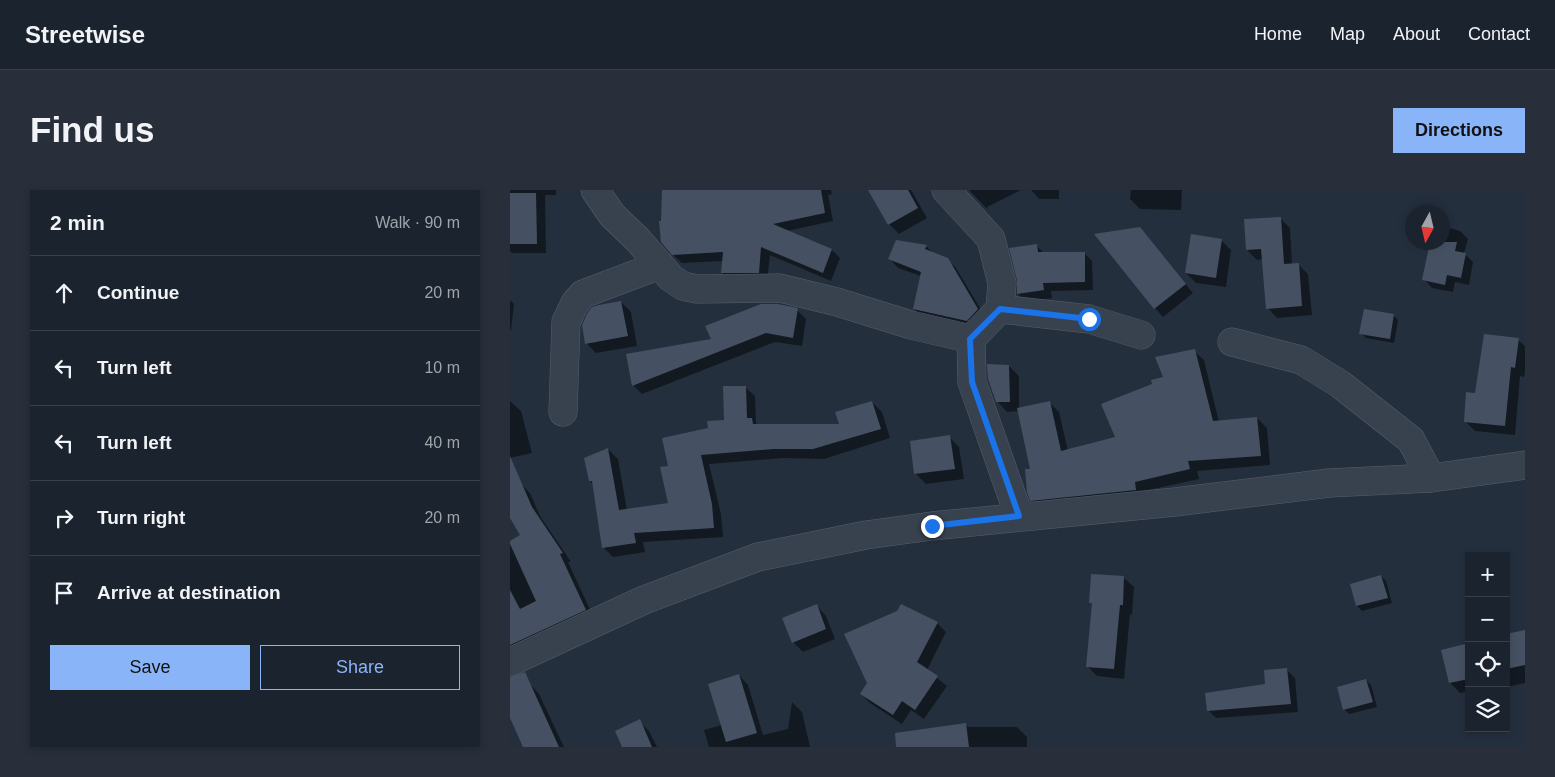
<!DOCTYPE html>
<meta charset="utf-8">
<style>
body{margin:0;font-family:Helvetica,sans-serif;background:#282f3a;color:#f1f3f6}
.controls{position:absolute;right:15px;bottom:15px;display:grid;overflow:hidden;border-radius:0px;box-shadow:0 2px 8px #0003}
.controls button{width:45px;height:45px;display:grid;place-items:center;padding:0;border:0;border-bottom:1px solid #39404a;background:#1b232e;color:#f1f3f6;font:25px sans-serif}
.compass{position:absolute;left:895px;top:15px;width:45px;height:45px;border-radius:50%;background:#1b232e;box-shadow:0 2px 8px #0003;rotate:188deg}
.stop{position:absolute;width:15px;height:15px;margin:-11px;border:4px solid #1a73e8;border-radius:50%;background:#fff}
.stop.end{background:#1a73e8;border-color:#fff;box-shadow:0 1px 5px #0008}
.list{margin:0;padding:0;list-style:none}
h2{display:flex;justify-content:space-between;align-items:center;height:65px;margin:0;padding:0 20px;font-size:21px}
h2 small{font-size:16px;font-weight:400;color:#a0a4aa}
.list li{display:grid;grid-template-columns:32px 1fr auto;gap:15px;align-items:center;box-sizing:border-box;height:75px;padding:0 20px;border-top:1px solid #39404a}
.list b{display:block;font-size:19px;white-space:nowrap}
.list em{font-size:16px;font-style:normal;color:#a0a4aa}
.actions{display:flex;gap:10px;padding:15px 20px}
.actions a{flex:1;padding:11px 0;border:1px solid #8ab4f8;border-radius:0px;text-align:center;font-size:18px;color:#8ab4f8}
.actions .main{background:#8ab4f8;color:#111}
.icon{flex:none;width:28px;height:28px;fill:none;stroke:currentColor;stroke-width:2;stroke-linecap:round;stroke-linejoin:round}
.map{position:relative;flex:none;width:1015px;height:557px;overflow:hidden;border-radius:0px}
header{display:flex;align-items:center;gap:30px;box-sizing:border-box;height:70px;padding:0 25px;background:#1b232e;border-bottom:1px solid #39404a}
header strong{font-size:24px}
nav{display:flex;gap:28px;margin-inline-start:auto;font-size:18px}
.intro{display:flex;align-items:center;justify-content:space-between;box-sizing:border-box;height:120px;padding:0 30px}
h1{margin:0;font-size:35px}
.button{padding:12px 22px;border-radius:0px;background:#8ab4f8;color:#111;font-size:18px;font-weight:700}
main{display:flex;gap:30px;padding:0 30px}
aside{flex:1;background:#1b232e;border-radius:0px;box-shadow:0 2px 8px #0003}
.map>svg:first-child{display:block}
.shadow{fill:#0007}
.building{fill:#455162}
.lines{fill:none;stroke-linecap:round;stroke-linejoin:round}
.minor-casing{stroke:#565f6c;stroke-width:29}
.minor{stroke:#38414e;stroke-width:28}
.route{stroke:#1a73e8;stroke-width:6}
</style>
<header>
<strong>Streetwise</strong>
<nav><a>Home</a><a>Map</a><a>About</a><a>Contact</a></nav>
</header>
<div class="intro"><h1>Find us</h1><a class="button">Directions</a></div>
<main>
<aside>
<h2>2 min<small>Walk · 90 m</small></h2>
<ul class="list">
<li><svg class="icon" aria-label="ahead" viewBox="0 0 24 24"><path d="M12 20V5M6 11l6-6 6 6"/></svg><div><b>Continue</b></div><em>20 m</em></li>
<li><svg class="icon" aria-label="left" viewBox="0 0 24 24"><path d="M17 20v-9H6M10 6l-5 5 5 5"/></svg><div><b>Turn left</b></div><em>10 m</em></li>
<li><svg class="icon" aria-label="left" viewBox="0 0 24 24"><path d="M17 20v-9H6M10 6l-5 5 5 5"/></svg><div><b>Turn left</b></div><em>40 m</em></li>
<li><svg class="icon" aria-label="right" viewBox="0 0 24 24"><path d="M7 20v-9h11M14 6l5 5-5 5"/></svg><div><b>Turn right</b></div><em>20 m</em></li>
<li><svg class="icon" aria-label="arrive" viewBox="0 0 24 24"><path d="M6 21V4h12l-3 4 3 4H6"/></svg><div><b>Arrive at destination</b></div></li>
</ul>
<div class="actions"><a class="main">Save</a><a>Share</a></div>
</aside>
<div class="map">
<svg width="1015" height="557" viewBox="0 0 1015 557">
<rect width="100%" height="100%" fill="#242f3e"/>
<g class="shadow">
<path d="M0 0H46V5H35L36 63H2L0 61Z"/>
<path d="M154 0H321L322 4 318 5 323 31 277 41 322 60 330 68 321 91 260 65 257 91H221L212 83 213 71 172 73 162 64 152 33Z"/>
<path d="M359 0H401L417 28 389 44 379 34Z"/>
<path d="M459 0H511L477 17 478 20Z"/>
<path d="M521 0H549V9H529Z"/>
<path d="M621 0H672L671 20 630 19 620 9Z"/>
<path d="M770 28 780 38 782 75 788 74 798 84 802 125 767 128 758 118 753 69 747 70 737 60Z"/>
<path d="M932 36 950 41 958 49 954 63 963 72 959 95 945 92 943 102 922 98 914 89 932 52Z"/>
<path d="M629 38 683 103 653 127 645 118Z"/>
<path d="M711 50 721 60 716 97 686 93 676 83Z"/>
<path d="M526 55 535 64 574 63 582 71 583 100 541 101 542 108 516 112 508 104Z"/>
<path d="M416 56 424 64 437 69 446 78 476 128 466 139 413 127 404 119 411 86 388 78 380 69Z"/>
<path d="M0 110 4 114 1 140H0Z"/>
<path d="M111 112 121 122 127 156 86 163 76 153Z"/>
<path d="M287 120 296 129 292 156 265 152 132 204 123 195 202 150Z"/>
<path d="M883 125 888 130 884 153 856 148 851 143Z"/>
<path d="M1008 150 1015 156V183L1014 187 1010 186 1005 245 965 241 955 231 966 204Z"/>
<path d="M684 161 694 170 709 232 747 228 757 238 760 275 687 281 689 289 634 301 635 310 531 320 521 310 522 280 509 221 497 222 487 211 499 176 509 186V219L539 212 549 222 558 261 606 248 643 194 654 187Z"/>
<path d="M235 197 245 206 246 233 248 236 330 235 362 212 372 222 380 248 314 269 273 268 199 274 211 324 213 347 133 352 135 362 103 367 93 357 84 295 80 291 98 259 108 269 117 320 160 314V277L199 239 215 231Z"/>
<path d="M0 211 11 221 22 263 0 268Z"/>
<path d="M439 247 449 257 454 289 416 294 406 284 401 252Z"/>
<path d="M12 295 20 303 30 326 61 372H58L84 428 0 463V353L11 345 0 324V300Z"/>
<path d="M871 386 876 391 882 413 852 421 847 416 841 394Z"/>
<path d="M614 388 624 397 622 425 620 424 614 489 587 486 577 476 583 415 581 412Z"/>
<path d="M307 416 316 426 325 449 293 462 283 452Z"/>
<path d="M427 433 436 442 417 480 437 496 414 529 401 520 392 534 360 513 351 504 358 493Z"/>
<path d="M1015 441V493L996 497V445Z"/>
<path d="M959 454V501L950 503 940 493Z"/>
<path d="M777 480 785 488 788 522 706 528 698 520 756 495Z"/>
<path d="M229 485 238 495 253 545 278 539 282 512 292 522 300 557H199L194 540 212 535Z"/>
<path d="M856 490 861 495 867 517 839 524 834 519Z"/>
<path d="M20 494 29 504 54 557H15L0 525V503Z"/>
<path d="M129 531 139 541 147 557H114Z"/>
<path d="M455 534 458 537H507L517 547V557H423Z"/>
</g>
<g class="building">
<path d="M152 0H311L315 23 263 34 322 59 313 83 251 57 249 83H211L213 62 162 65 151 52 149 31H151Z"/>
<path d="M358 0H398L408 18 378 35Z"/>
<path d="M0 3H26L27 54H0Z"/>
<path d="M771 27 774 74 789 73 792 116 756 119 751 59 736 60 734 29Z"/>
<path d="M630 37 676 94 644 119 584 44Z"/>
<path d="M681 44 712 49 706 88 675 83Z"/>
<path d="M386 50 417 55 415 59 438 68 468 119 457 131 403 119 411 82 378 69Z"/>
<path d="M920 52H947L945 61 956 63 951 88 937 85 935 95 912 90Z"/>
<path d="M527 54 528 62H575V92L533 93 534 100 507 104V90L499 58Z"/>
<path d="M111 111 118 146 75 154 72 135 78 122 82 117 89 115Z"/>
<path d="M251 114H268L288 118 283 148 256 143 122 196 116 164 201 149 195 136Z"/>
<path d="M854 119 884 124 880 149 849 144Z"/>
<path d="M974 144 1009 148 1005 178 1001 177 995 236 954 232 956 202 965 203Z"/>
<path d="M685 159 703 231 747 227 751 266 678 271 680 279 625 292 626 300 520 311 517 302 515 279H520L507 218 540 211 551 261 605 247 591 214 642 194 641 190 653 187 645 167Z"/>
<path d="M477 174 499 175 500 212H486L478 189Z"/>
<path d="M213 196H236L237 228H242L243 234H329L325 222 362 211 371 239 303 259H263L191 265 202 314 204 338 124 343 126 353 92 358 82 291H79L74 268 98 258 109 320 158 313 150 277 158 276 152 248 198 238 197 231 214 230Z"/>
<path d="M440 245 445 279 404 284 400 251Z"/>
<path d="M0 266 22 317 53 363 50 364 76 420 0 455V400L10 419 26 411 0 354V351L10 345 0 328Z"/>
<path d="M581 384 614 386 613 415H610L604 479 576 477 582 413H579Z"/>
<path d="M871 385 878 408 846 416 840 394Z"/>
<path d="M307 414 316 439 282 453 272 428Z"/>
<path d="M391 414 428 432 407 472 428 486 405 520 392 511 383 525 350 504 357 493 334 444 387 421Z"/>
<path d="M1015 440V475L996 479V444Z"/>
<path d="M959 453V489L939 493 931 460Z"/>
<path d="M777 478 781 514 697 521 695 503 755 494 754 480Z"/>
<path d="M15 482 49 557H13L0 528V487Z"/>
<path d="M229 484 247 543 216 552 198 494Z"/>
<path d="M856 489 863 512 833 520 827 497Z"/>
<path d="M130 529 142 557H112L105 541Z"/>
<path d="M456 533 459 557H386L385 543Z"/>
</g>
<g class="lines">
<g class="minor-casing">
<g id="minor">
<path d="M85 0 102 25 128 50 161 88 173 96 187 99 270 98 327 112 401 135 461 149"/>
<path d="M436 0 481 49 492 93 490 119 461 149 462 192 509 326"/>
<path d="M490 119 579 129 631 145"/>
<path d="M722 152 791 170 830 194 901 250 921 288"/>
<path d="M53 222 56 132 65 113 73 104 150 75"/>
<path d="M0 472 134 410 248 367 356 345 422 336 665 312 819 293 921 288 1015 275"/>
</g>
</g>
<use href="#minor" class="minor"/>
</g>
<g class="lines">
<path class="route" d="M422 336 509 326 462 192 460 149 490 119 579 129"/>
</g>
</svg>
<div class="controls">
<button>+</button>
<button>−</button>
<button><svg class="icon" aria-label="locate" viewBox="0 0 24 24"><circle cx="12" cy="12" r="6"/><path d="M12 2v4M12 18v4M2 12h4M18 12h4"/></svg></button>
<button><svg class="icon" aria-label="layers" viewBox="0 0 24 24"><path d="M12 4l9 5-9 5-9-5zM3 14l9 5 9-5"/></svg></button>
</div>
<svg class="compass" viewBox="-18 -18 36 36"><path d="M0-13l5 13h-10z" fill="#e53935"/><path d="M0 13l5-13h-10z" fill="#a0a4aa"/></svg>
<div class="stop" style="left:579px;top:129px"></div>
<div class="stop end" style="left:422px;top:336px"></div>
</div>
</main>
